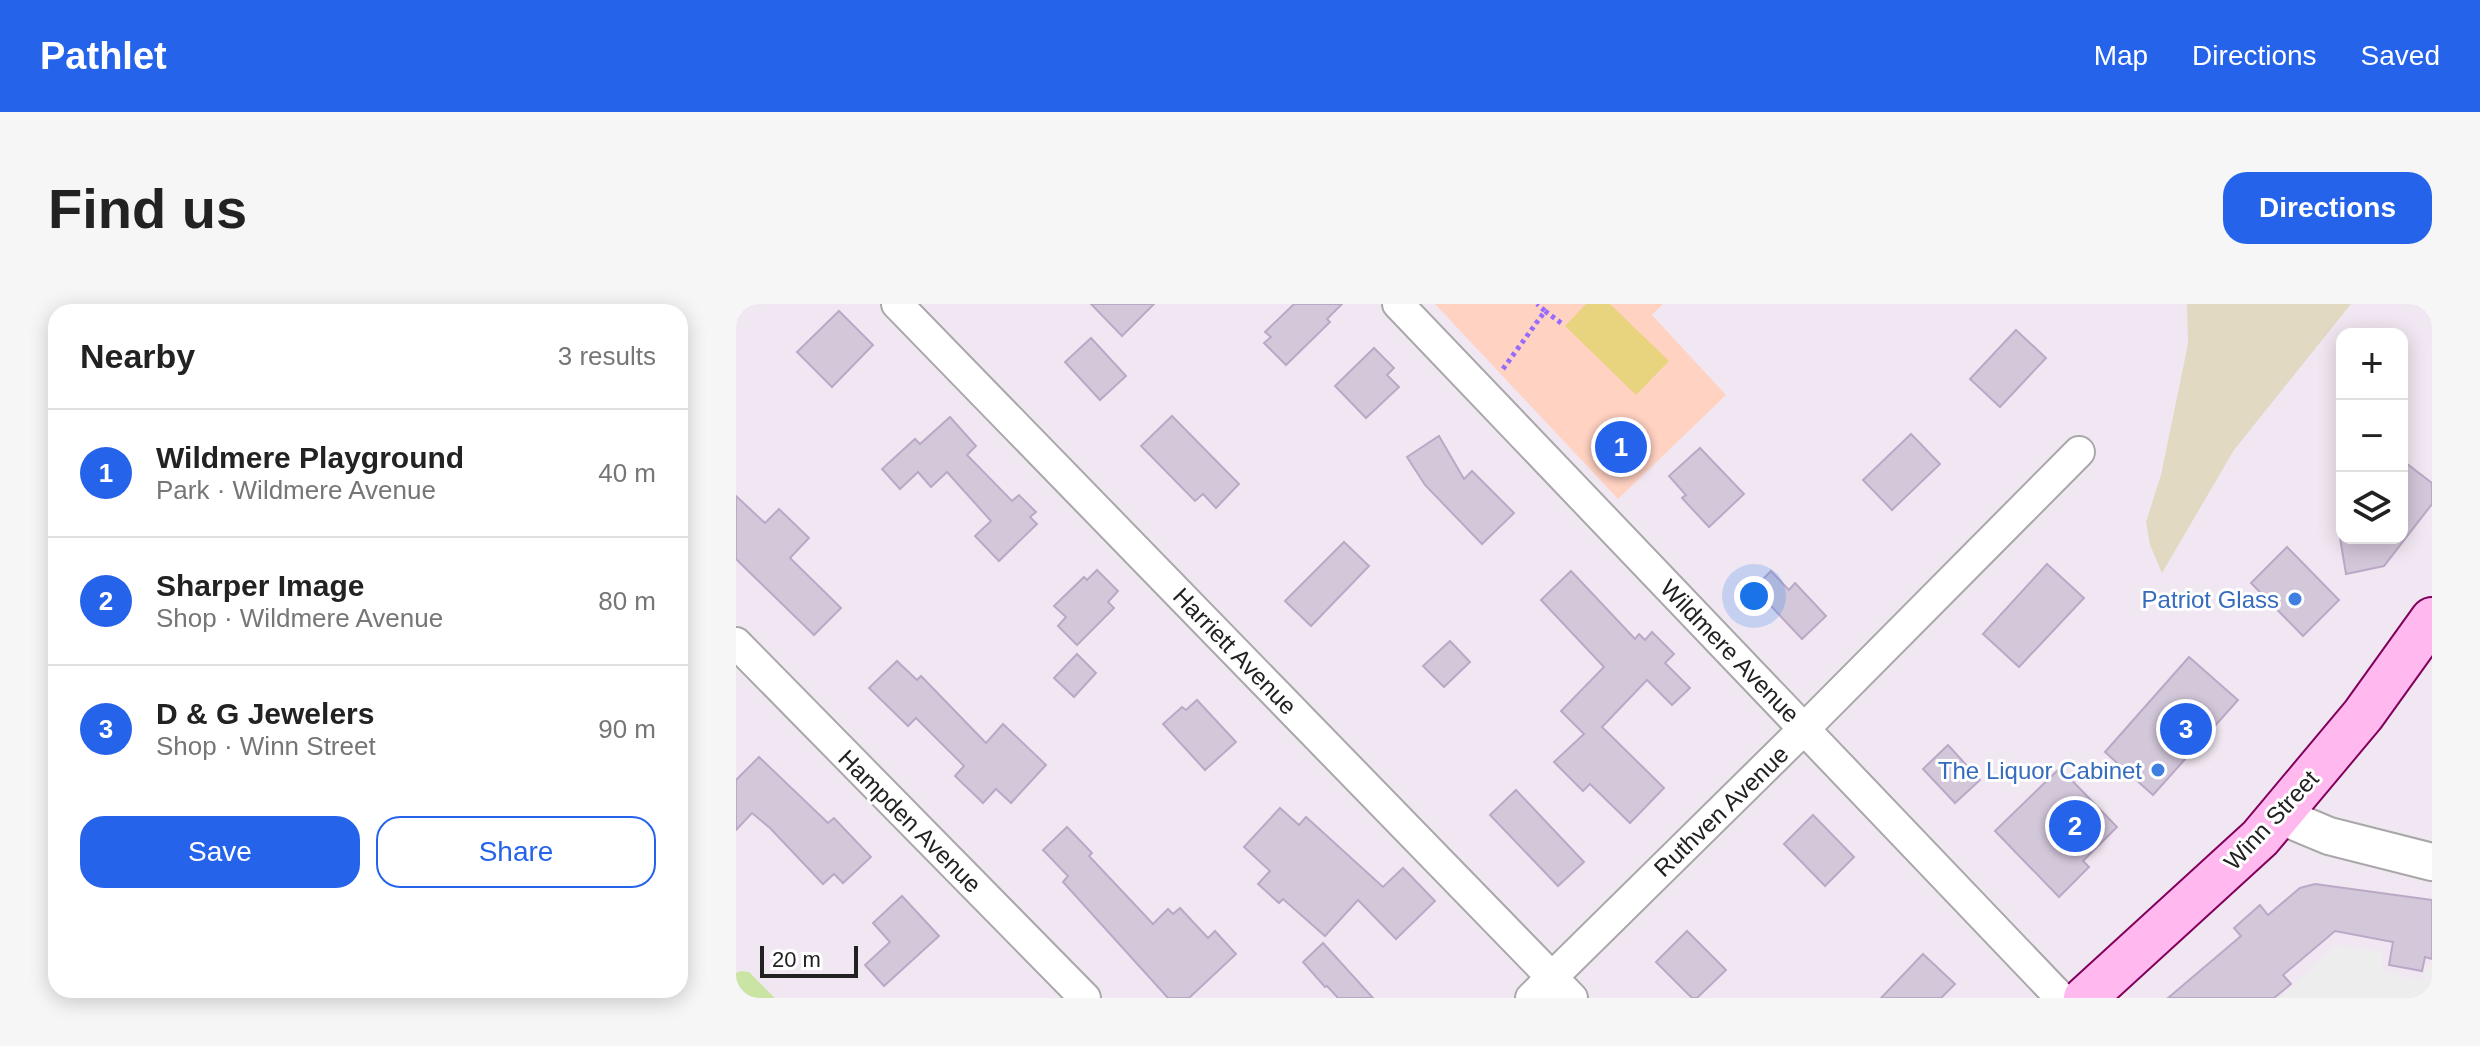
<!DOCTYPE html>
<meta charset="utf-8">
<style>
body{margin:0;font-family:Helvetica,sans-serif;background:#f6f6f6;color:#222}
.controls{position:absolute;right:24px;top:24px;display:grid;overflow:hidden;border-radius:16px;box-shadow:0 4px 20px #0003}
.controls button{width:72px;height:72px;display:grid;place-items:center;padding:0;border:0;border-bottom:2px solid #e0e0e0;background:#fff;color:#222;font:40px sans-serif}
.scale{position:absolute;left:24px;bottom:20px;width:98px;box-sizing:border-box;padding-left:8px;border:4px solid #212121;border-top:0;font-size:22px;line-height:28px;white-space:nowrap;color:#212121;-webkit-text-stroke:6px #fff;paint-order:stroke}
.you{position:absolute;left:1018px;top:292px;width:28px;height:28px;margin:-20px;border:6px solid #fff;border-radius:50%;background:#1a73e8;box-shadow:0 0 0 12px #1a73e833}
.badge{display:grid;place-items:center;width:52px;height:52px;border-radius:50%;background:#2563eb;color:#fff;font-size:26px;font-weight:700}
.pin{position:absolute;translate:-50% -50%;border:4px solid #fff;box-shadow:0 2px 8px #0006}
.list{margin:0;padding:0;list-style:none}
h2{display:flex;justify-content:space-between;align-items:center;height:104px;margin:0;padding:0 32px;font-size:34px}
h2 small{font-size:26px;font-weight:400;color:#767676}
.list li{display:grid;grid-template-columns:52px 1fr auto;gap:24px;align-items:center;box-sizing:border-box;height:128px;padding:0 32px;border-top:2px solid #e0e0e0}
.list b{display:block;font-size:30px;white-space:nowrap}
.list p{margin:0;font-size:26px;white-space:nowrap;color:#767676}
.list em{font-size:26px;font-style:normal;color:#767676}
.actions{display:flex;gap:16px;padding:24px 32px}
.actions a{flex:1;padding:18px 0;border:2px solid #2563eb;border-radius:24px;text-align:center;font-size:28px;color:#2563eb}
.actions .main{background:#2563eb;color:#fff}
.icon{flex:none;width:44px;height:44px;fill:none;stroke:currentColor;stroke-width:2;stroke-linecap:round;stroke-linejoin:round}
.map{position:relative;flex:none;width:1696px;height:694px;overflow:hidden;border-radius:24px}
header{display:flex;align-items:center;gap:48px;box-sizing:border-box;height:112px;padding:0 40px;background:#2563eb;color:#fff}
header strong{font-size:38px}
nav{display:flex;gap:44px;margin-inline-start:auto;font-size:28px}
.intro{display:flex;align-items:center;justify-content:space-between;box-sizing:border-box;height:192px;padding:0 48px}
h1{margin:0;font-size:56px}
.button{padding:20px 36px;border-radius:24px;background:#2563eb;color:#fff;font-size:28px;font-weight:700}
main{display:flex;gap:48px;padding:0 48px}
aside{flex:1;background:#fff;border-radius:24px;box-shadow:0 4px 20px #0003}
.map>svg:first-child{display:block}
.wetland{fill:#e2d9c3}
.park{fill:#ffd2c2}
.pitch{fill:#e8d37e}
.parking{fill:#ededed}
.water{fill:#cae4a4}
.building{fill:#d3c7da;stroke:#bba8c6;stroke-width:2}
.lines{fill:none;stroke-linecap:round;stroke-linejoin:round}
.minor-casing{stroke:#a8a8a8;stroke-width:34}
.tertiary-casing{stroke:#a8a8a8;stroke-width:40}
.secondary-casing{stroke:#81005b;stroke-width:46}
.path{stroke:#966cff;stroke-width:5;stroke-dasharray:4 4;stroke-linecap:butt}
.minor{stroke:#fff;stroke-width:30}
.tertiary{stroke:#fff;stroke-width:36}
.secondary{stroke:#ffb9ef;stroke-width:42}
.shop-dot{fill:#3f7fe0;stroke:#fff;stroke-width:3}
.labels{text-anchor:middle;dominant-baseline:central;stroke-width:6;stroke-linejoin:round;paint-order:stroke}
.shop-label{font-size:24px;fill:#366cbe;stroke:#fff;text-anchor:end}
.street-label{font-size:24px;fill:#212121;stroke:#fff}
</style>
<header>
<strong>Pathlet</strong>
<nav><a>Map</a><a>Directions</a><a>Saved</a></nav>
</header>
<div class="intro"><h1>Find us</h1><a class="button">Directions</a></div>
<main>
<aside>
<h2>Nearby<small>3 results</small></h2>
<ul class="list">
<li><span class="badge">1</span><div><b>Wildmere Playground</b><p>Park · Wildmere Avenue</p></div><em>40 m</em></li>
<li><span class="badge">2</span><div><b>Sharper Image</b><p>Shop · Wildmere Avenue</p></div><em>80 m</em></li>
<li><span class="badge">3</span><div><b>D &amp; G Jewelers</b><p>Shop · Winn Street</p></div><em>90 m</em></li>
</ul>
<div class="actions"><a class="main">Save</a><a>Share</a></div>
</aside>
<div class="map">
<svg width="1696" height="694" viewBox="0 0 1696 694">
<rect width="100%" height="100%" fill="#f1e7f2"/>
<path class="wetland" d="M1451 0H1615L1498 146 1426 269 1414 241 1410 218 1425 171 1452 40Z"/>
<path class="park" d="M699 0H927L916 11 990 91 882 195Z"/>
<path class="pitch" d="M850 0H874L933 57 900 91 829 22Z"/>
<path class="parking" d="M1599 641 1646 648V667L1684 676 1691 661 1696 662V694H1543Z"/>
<path class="water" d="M5 667 13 668 39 694H4L0 690V669Z"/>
<g class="building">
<path d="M355 0H418L386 32Z"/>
<path d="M558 0H606L591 15 594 18 550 61 528 39 535 33 529 28Z"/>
<path d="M103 7 137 41 96 83 61 48Z"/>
<path d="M1280 26 1310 54 1264 103 1234 75Z"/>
<path d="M355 34 390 72 364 96 329 58Z"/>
<path d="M638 44 658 64 651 71 663 83 630 114 599 82Z"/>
<path d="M436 112 503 180 480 204 467 190 459 197 405 142Z"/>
<path d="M214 113 240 142 231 151 276 197 283 191 300 208 294 213 301 220 263 257 239 232 255 217 211 168 195 183 182 168 164 185 146 165 179 135 184 140Z"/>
<path d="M1175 130 1204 160 1156 206 1127 176Z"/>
<path d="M703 132 728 175 736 167 778 209 746 240 689 181 671 153Z"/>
<path d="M964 144 1008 190 973 223 946 194 950 191 933 172Z"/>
<path d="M1666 156 1696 179V200L1648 262 1610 270 1604 234H1666Z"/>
<path d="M0 192 29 219 43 205 73 234 54 254 105 304 78 331 0 255Z"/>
<path d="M608 238 633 262 575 322 549 297Z"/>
<path d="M1551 243 1603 296 1567 332 1515 279Z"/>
<path d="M1311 260 1348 294 1283 363 1247 330Z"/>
<path d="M361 266 382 287 372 298 378 304 341 341 322 322 330 313 318 302 348 273 351 276Z"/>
<path d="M835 267 899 335 903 330 909 336 916 328 938 350 929 359 954 384 936 401 911 376 866 423 928 484 894 519 854 480 847 487 818 458 848 430 825 407 868 363 805 296Z"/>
<path d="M1035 267 1053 286 1059 279 1090 312 1066 335 1018 284Z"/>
<path d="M714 337 734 358 708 383 687 362Z"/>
<path d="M341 350 360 369 338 393 318 374Z"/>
<path d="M1453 353 1502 396 1417 491 1369 448Z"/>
<path d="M161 357 181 376 185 372 250 439 267 420 310 461 275 499 260 485 247 499 219 472 228 462 180 414 172 422 133 384Z"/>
<path d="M461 396 500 438 469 466 427 420 446 403 450 406Z"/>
<path d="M1212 441 1244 476 1219 499 1187 465Z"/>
<path d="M23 453 92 519 98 514 135 553 107 579 98 570 87 580 34 524 16 509 0 526V476Z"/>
<path d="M1324 464 1381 523 1347 557 1353 563 1323 593 1259 527Z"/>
<path d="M780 486 848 558 822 582 754 511Z"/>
<path d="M544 504 563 521 570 513 647 583 667 564 699 597 660 635 622 596 589 632 547 595 543 599 522 580 534 567 508 543Z"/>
<path d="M1077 511 1118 553 1089 582 1048 540Z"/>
<path d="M331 523 356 549 353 552 417 620 432 605 437 610 444 604 472 634 479 627 500 650 453 694H432L327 578 332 572 307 546Z"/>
<path d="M1579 580 1696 596V655L1689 653 1686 667 1653 661 1657 638 1599 627 1547 671 1555 680 1538 694H1432L1505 632 1498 624 1524 601 1532 611 1564 584Z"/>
<path d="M166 592 203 632 148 682 129 661 154 638 137 619Z"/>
<path d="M951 627 990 666 961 694H956L920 658Z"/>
<path d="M587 639 637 694H602L591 682 589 683 567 658Z"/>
<path d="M1187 650 1219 680 1205 694H1145Z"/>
</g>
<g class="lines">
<g class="minor-casing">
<g id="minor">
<path d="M161 0 836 694"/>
<path d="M662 0 1325 694"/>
<path d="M0 339 349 694"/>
<path d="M795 694 1068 425 1343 148"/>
</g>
</g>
<g class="tertiary-casing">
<path id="tertiary" d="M1543 511 1593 532 1696 558"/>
</g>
<g class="secondary-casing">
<path id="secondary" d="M1349 694 1524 534 1627 411 1696 315"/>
</g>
<g class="path">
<path d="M809 7 825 19"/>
<path d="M767 65 809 7 801 0"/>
</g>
<use href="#minor" class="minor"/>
<use href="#tertiary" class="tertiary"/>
<use href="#secondary" class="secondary"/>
</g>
<g class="shop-dot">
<circle cx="1559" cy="295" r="8"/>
<circle cx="1422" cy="466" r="8"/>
</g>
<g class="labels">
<g class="shop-label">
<text x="1543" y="295">Patriot Glass</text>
<text x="1406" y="466">The Liquor Cabinet</text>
</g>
<g class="street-label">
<text transform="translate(499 347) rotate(46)">Harriett Avenue</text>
<text transform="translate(994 347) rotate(46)">Wildmere Avenue</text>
<text transform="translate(985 507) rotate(-44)">Ruthven Avenue</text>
<text transform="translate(1535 516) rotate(-47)">Winn Street</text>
<text transform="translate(174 517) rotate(45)">Hampden Avenue</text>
</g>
</g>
</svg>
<div class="controls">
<button>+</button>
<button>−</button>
<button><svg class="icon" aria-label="layers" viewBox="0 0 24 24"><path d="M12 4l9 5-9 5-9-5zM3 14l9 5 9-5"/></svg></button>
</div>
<div class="scale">20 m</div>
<div class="you"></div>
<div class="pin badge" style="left:885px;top:143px">1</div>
<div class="pin badge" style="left:1339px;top:522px">2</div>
<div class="pin badge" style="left:1450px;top:425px">3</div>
</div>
</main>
